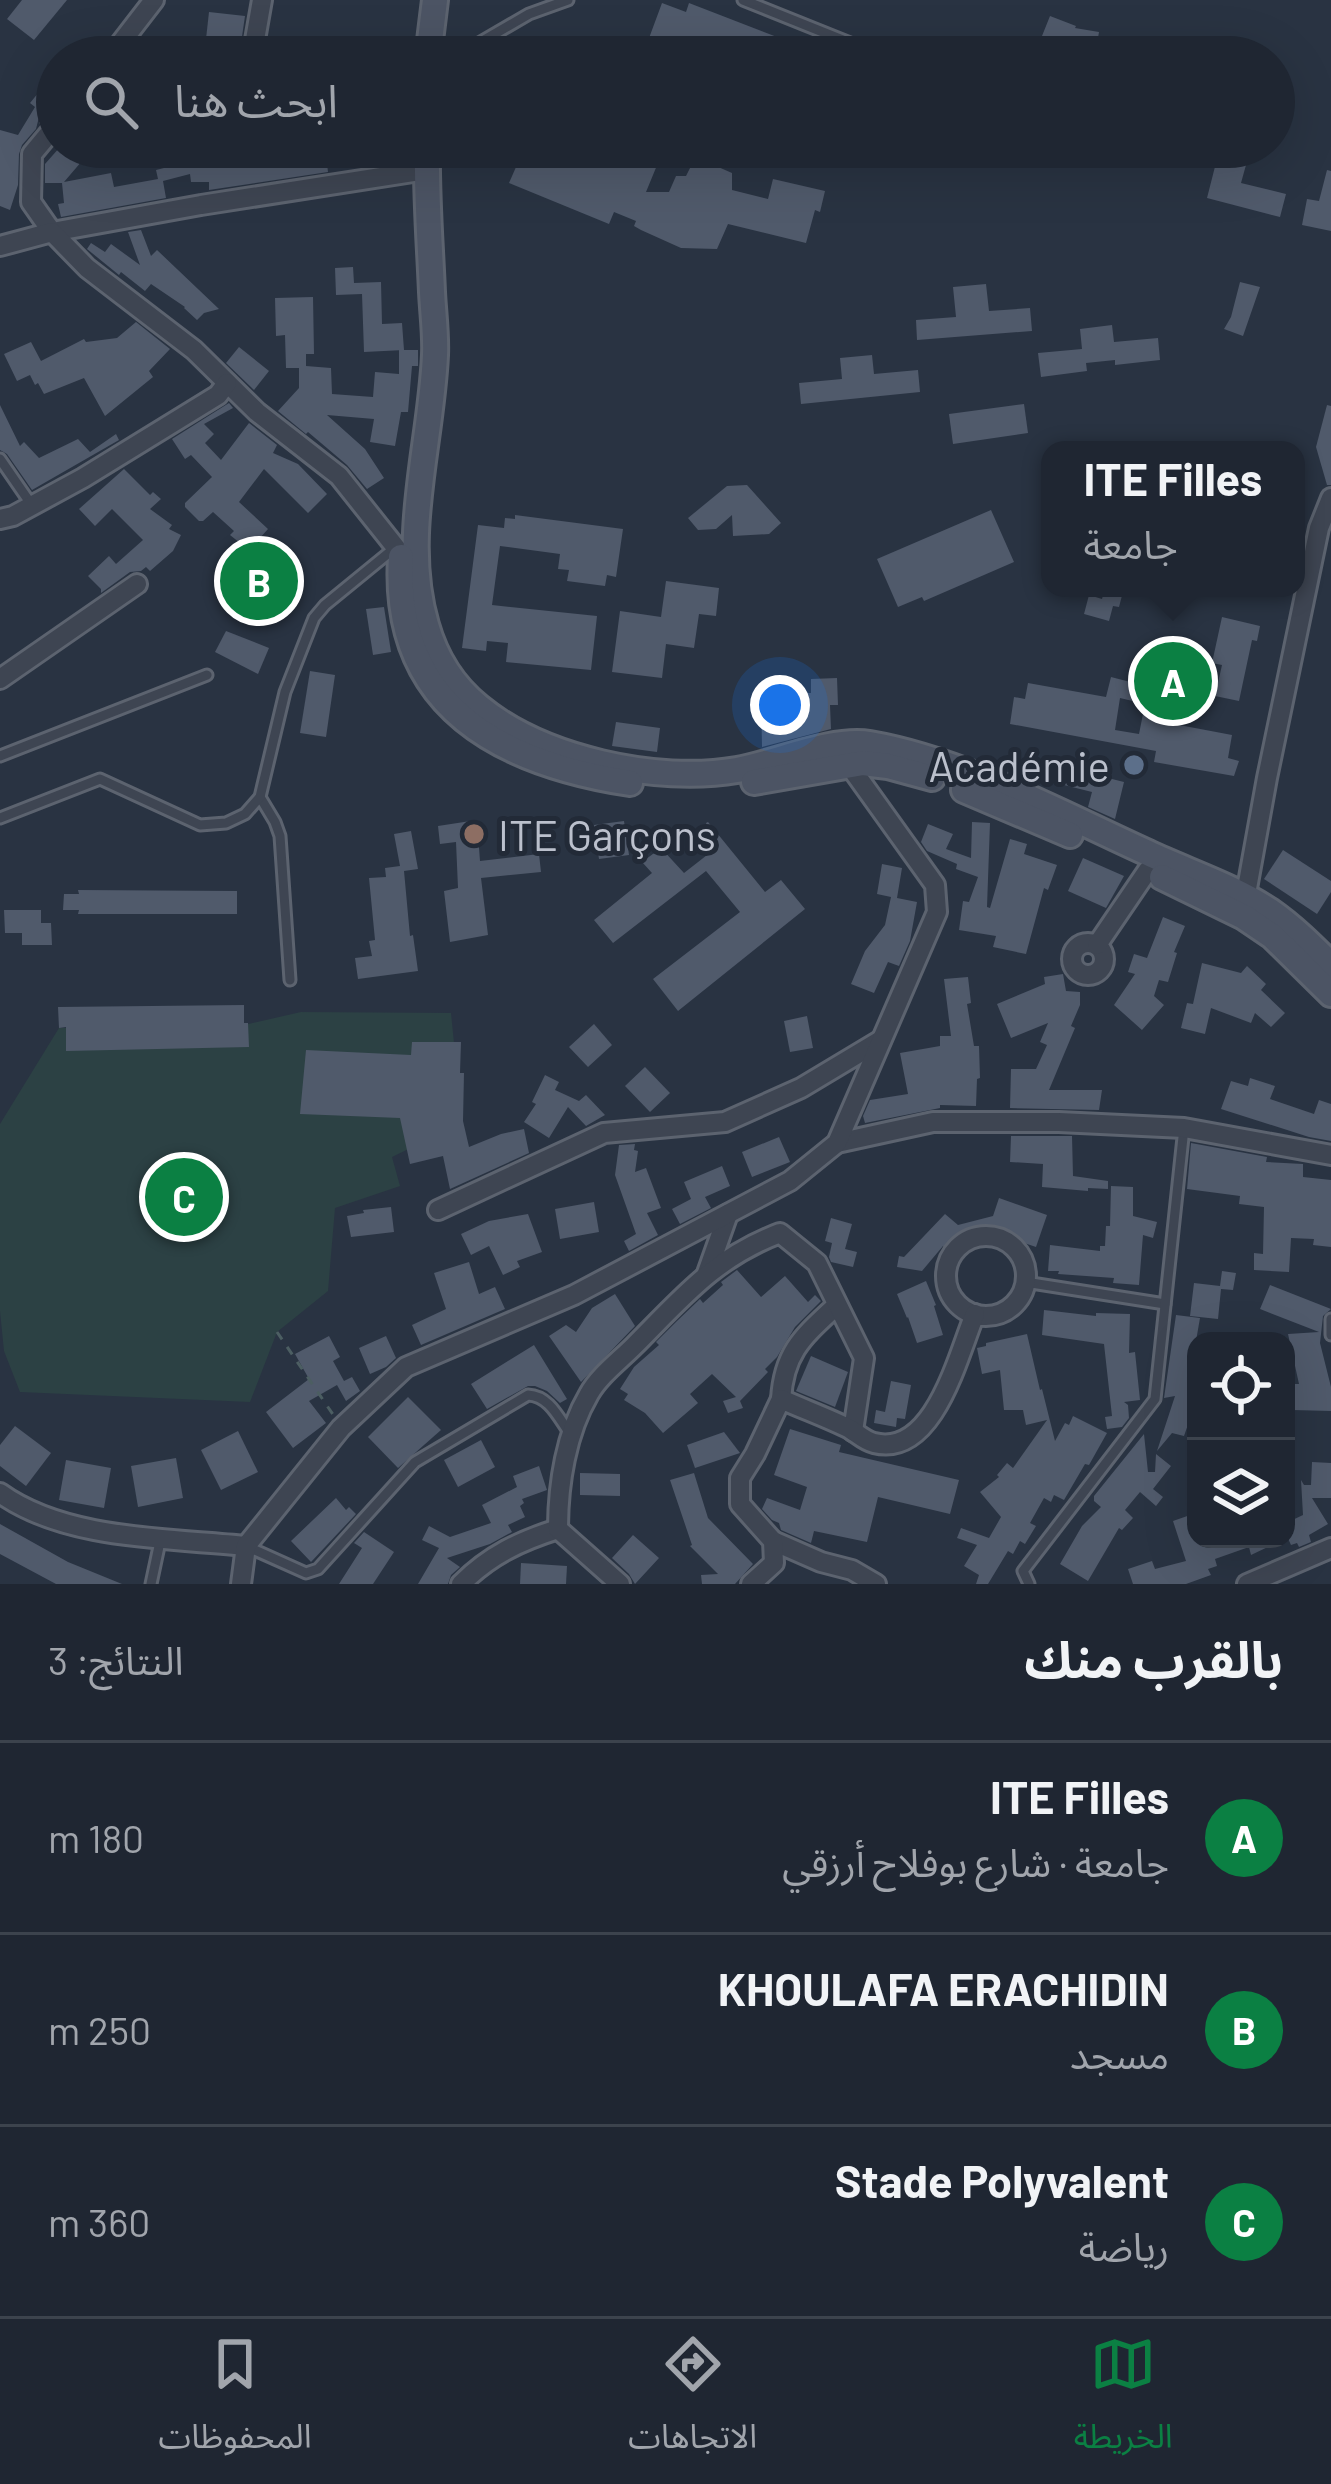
<!DOCTYPE html>
<html lang="ar">
<meta charset="utf-8">
<style>
body{margin:0;font-family:Barlow,"Noto Sans Arabic",sans-serif;background:#2c323e;color:#f1f3f6;direction:rtl}
.controls{position:absolute;right:36px;bottom:36px;display:grid;overflow:hidden;border-radius:24px;box-shadow:0 12px 48px #0002}
.controls button{width:108px;height:108px;display:grid;place-items:center;padding:0;border:0;border-bottom:3px solid #3c434d;background:#1f2632;color:#f1f3f6;font:60px sans-serif}
.you{position:absolute;left:780px;top:705px;width:42px;height:42px;margin:-30px;border:9px solid #fff;border-radius:50%;background:#1a73e8;box-shadow:0 0 0 18px #1a73e833}
.badge{display:grid;place-items:center;width:78px;height:78px;border-radius:50%;background:#0b8043;color:#fff;font-size:39px;font-weight:700}
.pin{position:absolute;translate:-50% -50%;border:6px solid #fff;box-shadow:0 3px 12px #0006}
.popup{position:absolute;left:1041px;top:441px;width:264px;height:156px;box-sizing:border-box;display:grid;place-content:center;border-radius:24px;background:#1f2632;filter:drop-shadow(0 3px 9px #0005);font-size:39px;white-space:nowrap;color:#a1a5ac}
.popup b{font-size:45px;color:#f1f3f6}
.popup::after{content:'';position:absolute;left:50%;top:100%;margin-left:-24px;border:24px solid transparent;border-top-color:#1f2632}
.list{margin:0;padding:0;list-style:none}
h2{display:flex;justify-content:space-between;align-items:center;height:156px;margin:0;padding:0 48px;font-size:51px}
h2 small{font-size:39px;font-weight:400;color:#a1a5ac}
.list li{display:grid;grid-template-columns:78px 1fr auto;gap:36px;align-items:center;box-sizing:border-box;height:192px;padding:0 48px;border-top:3px solid #3c434d}
.list b{display:block;font-size:45px;white-space:nowrap}
.list p{margin:0;font-size:39px;white-space:nowrap;color:#a1a5ac}
.list em{font-size:39px;font-style:normal;color:#a1a5ac}
.icon{flex:none;width:66px;height:66px;fill:none;stroke:currentColor;stroke-width:2;stroke-linecap:round;stroke-linejoin:round}
.map{position:relative;flex:none;width:1331px;height:1584px;overflow:hidden;direction:ltr}
.search{position:absolute;background:#1f2632;box-shadow:0 12px 48px #0002;left:36px;right:36px;top:36px;height:132px;display:flex;align-items:center;gap:30px;box-sizing:border-box;padding:0 42px;border-radius:66px;color:#a1a5ac;font-size:45px}
.sheet{height:732px;background:#1f2632}
nav{display:flex;justify-content:space-around;align-items:center;box-sizing:border-box;height:168px;border-top:3px solid #3c434d;background:#1f2632;font-size:33px;color:#a1a5ac}
nav a{display:grid;justify-items:center;gap:6px}
nav .on{color:#0b8043}
.map>svg:first-child{display:block}
.green{fill:#2c4144}
.building{fill:#505a6b;fill-rule:evenodd}
.lines{fill:none;stroke-linecap:round;stroke-linejoin:round}
.lane-casing{stroke:#5c636f;stroke-width:15}
.street-casing{stroke:#5c636f;stroke-width:24}
.secondary-casing{stroke:#5c636f;stroke-width:30}
.path{stroke:#4c5e62;stroke-width:3;stroke-dasharray:9 9;stroke-linecap:butt}
.lane{stroke:#3e4552;stroke-width:9}
.street{stroke:#3e4552;stroke-width:18}
.secondary{stroke:#4c5464;stroke-width:24}
.service-dot{fill:#5c6f8a;stroke:#222a37;stroke-width:4.5}
.education-dot{fill:#8d6e63;stroke:#222a37;stroke-width:4.5}
.labels{text-anchor:middle;dominant-baseline:central;stroke-width:10;stroke-linejoin:round;paint-order:stroke}
.poi-label{font-size:42px;fill:#bbc0cc;stroke:#222a37;text-anchor:end}
</style>
<div class="map">
<svg width="1331" height="1584" viewBox="0 0 1331 1584">
<rect width="100%" height="100%" fill="#293342"/>
<path class="green" d="M301 1012 451 1013 462 1123 392 1157 400 1186 335 1208 328 1291 277 1332 250 1402 20 1392 4 1351 0 1311V1124L59 1028 244 1025Z"/>
<g class="building">
<path d="M22 0H67L34 40 7 19Z"/>
<path d="M662 3 686 12 689 3 829 57H642Z"/>
<path d="M209 12 245 16 239 57H204Z"/>
<path d="M1050 16 1076 26 1075 28 1099 32 1097 44 1071 40 1064 56 1051 51 1057 57H1024L1032 43 1038 46Z"/>
<path d="M57 70V111L47 115 39 124V117L36 129 22 145 19 154 18 185 10 210 0 206V130L18 135 35 107 30 103Z"/>
<path d="M60 147H94L64 182 111 173 114 187 158 179 156 170 168 167V147H204L205 157H226V152L253 147 254 152 278 148 279 153 325 147 328 172 209 190V182H191L190 174 163 181 166 198 61 217 58 204 64 203 62 183H45V164Z"/>
<path d="M500 147H633L660 158 646 192H669L676 176H686L691 166H716L732 173V190L768 199 773 179 825 191 820 212 815 210 806 243 728 224 717 249 681 248 641 230 634 226 636 221 614 212 609 224 509 183 516 167 495 159Z"/>
<path d="M1220 147H1251L1241 183 1286 194 1280 217 1207 198Z"/>
<path d="M1327 170 1331 171V231L1302 225 1307 199 1319 201Z"/>
<path d="M141 230 151 256 157 250 219 309 204 313 197 320 184 308 185 307 151 284 145 291 121 272 119 275 87 249 91 243 105 252 111 244 140 265 128 232Z"/>
<path d="M353 267 354 283 381 282 382 324 402 323 404 350 364 352 362 294 336 295 335 268Z"/>
<path d="M1240 282 1260 287 1243 336 1224 329 1231 317Z"/>
<path d="M986 284 989 311 1030 308 1032 331 917 340 916 320 956 317 953 287Z"/>
<path d="M313 297 314 354H306V366L331 368 332 394 373 397 375 372 399 374V350H418V366H412L408 412H401L395 446 370 442 374 419 327 415 365 449 384 478 367 489 347 465 308 432 306 434 278 411 299 388V368H286L285 335 276 336 275 298Z"/>
<path d="M136 322 170 349 149 371 153 377 105 416 84 378 44 394 38 383 35 385 30 375 17 381 4 354 31 342 41 361 84 339 86 342 117 338Z"/>
<path d="M1112 325 1114 342 1158 338 1160 360 1115 365V360L1086 363 1087 371 1041 377 1038 353 1082 349 1080 329Z"/>
<path d="M239 347 269 371 254 390 226 363Z"/>
<path d="M872 355 874 374 918 370 920 392 801 404 799 383 842 379 840 358Z"/>
<path d="M229 403 233 408 204 424 214 434 205 443 221 460 249 423 277 445 273 453 298 464 327 494 308 513 264 469 239 502 268 529 259 539 292 565 256 618 224 597 239 578 222 562 224 559 248 572 230 553 240 543 230 535 234 531 213 512 203 521H199L185 507V503L212 477 191 455 185 459 172 439Z"/>
<path d="M1024 404 1028 433 953 444 949 414Z"/>
<path d="M0 405 20 446 24 442 39 458 78 439 90 452 116 434 119 440 32 490 7 454 0 450Z"/>
<path d="M1327 405 1331 406V485H1327L1316 447Z"/>
<path d="M124 469 150 495 153 492 161 499 150 509 172 525 169 529 181 535 173 551 150 571 146 567 141 571 130 572 101 593V589L88 576 109 556 116 564 143 540 112 509 95 526 79 509Z"/>
<path d="M747 485 781 523 769 534 733 536 732 515 716 529 698 530 688 518 727 486Z"/>
<path d="M991 510 1014 562 924 601 922 597 898 607 877 559Z"/>
<path d="M515 515 623 529 616 577 607 575 605 586 567 581 569 570 558 569 560 554 500 546 492 605 597 616 591 670 506 662 508 643 487 641 486 651 462 648 478 525 504 528 505 518 515 519Z"/>
<path d="M666 581 719 588 716 616 699 614 694 648 666 644 662 678 612 672 620 611 661 617Z"/>
<path d="M1105 588H1124L1119 607 1113 606 1109 621 1084 614 1089 595 1102 599Z"/>
<path d="M384 607 391 652 373 655 366 609Z"/>
<path d="M1222 617 1260 626 1257 641 1252 640 1239 701 1215 696 1222 665 1212 663Z"/>
<path d="M226 631 269 648 258 674 215 652Z"/>
<path d="M310 671 335 675 326 737 300 733Z"/>
<path d="M1111 677 1165 691 1158 721 1232 735 1228 758 1239 761 1234 776 1154 762 1156 751 1010 724 1014 697 1025 699 1028 683 1106 697ZM1120 698 1145 704 1139 734 1115 730Z"/>
<path d="M837 678 838 705H830L831 729 762 747 761 694 811 693V679Z"/>
<path d="M616 722 660 728 657 752 612 746Z"/>
<path d="M1064 767 1124 782 1115 819 1088 807 1092 792 1060 784Z"/>
<path d="M477 820 480 861 539 854 541 872 481 878 488 935 450 942 444 891 458 888 456 842 440 844 438 826Z"/>
<path d="M624 821 629 855 599 859 594 825Z"/>
<path d="M708 822 765 892 781 880 805 909 678 1011 653 979 740 912 706 871 613 943 594 920 652 873 642 862 661 848 684 873 716 848 706 823Z"/>
<path d="M972 822 990 823 987 907 990 908 1010 839 1027 844 1024 854 1057 865 1048 890 1044 888 1026 954 993 947 996 936 959 930 963 901 969 902 978 877 956 869 957 864 927 851 921 842 928 824 953 834 946 849 971 858Z"/>
<path d="M411 831 418 869 404 871 410 936 413 935 418 971 358 979 355 958 372 956 369 941 375 940 369 878 386 877 385 868 400 866 394 834Z"/>
<path d="M1283 850 1331 881V892L1317 914 1264 879Z"/>
<path d="M1083 858 1124 876 1106 908 1068 891Z"/>
<path d="M882 864 902 868 897 898 917 902 910 941 899 966 888 962 874 993 851 984 865 951 885 925 891 897 877 894Z"/>
<path d="M78 890 237 891V914H78L79 910H63L64 894H79Z"/>
<path d="M4 910H41V923H51L52 945H22V933H5Z"/>
<path d="M1163 917 1185 926 1174 952 1177 953 1168 982 1159 980 1154 996 1164 1005 1142 1030 1114 1005 1135 974 1128 972 1134 954 1147 958Z"/>
<path d="M1202 963 1241 973 1247 966 1266 984 1261 990 1285 1013 1271 1027 1255 1013 1251 1023 1211 1008 1205 1034 1181 1028 1187 1003 1193 1004Z"/>
<path d="M1063 974 1066 991 1080 992V1005L1071 1026 1075 1028 1049 1090H1102L1099 1110 1010 1108 1011 1069H1036L1047 1045 1040 1042 1048 1023 1011 1038 997 1004 1045 984 1044 977Z"/>
<path d="M968 977 971 1003 967 1004 974 1046H979L980 1078 977 1079 976 1106 940 1105V1108L865 1123 863 1116 870 1100 908 1094 900 1053 940 1046V1036H951L944 979Z"/>
<path d="M244 1005V1023H248L249 1047 66 1051V1027L59 1028 58 1007Z"/>
<path d="M807 1016 813 1048 790 1052 784 1021Z"/>
<path d="M594 1024 612 1045 588 1067 569 1047Z"/>
<path d="M412 1042H461L460 1073H464L463 1121 469 1147 501 1134 524 1129 529 1153 450 1189 443 1156 410 1164 400 1118 300 1114 306 1050 411 1055Z"/>
<path d="M645 1067 670 1093 650 1112 625 1086Z"/>
<path d="M545 1075 559 1082 555 1090 579 1101 586 1095 605 1115 586 1126 568 1107 549 1138 524 1122 536 1104 532 1102Z"/>
<path d="M1250 1078 1275 1086 1270 1099 1314 1114 1319 1100 1331 1104V1141L1309 1137 1221 1109 1231 1081 1248 1086Z"/>
<path d="M1011 1136H1072L1073 1176 1108 1181V1189L1088 1188V1191L1042 1187 1043 1164 1010 1162Z"/>
<path d="M779 1137 790 1162 752 1177 742 1152Z"/>
<path d="M1191 1143 1267 1157 1266 1162 1303 1164V1177L1331 1180V1247L1313 1245 1314 1239 1291 1238 1289 1272 1254 1270V1253L1263 1254 1264 1207 1239 1204 1240 1196 1187 1189Z"/>
<path d="M635 1144 634 1150 638 1151 635 1172 646 1168 661 1208 647 1213 658 1235 629 1251 624 1241 636 1234 615 1175 619 1145Z"/>
<path d="M722 1166 730 1186 705 1197 711 1208 680 1224 672 1209 691 1199 684 1182Z"/>
<path d="M1111 1186 1133 1187V1216L1157 1222 1153 1238 1143 1235 1139 1285 1113 1283 1114 1278 1058 1274 1059 1271H1048L1050 1245 1100 1251V1246H1105L1106 1226H1110Z"/>
<path d="M999 1198 1047 1215 1036 1247 985 1230 963 1236 950 1252 943 1246 922 1271 897 1267 899 1256 904 1257 945 1214 958 1225 993 1216Z"/>
<path d="M594 1202 599 1232 560 1239 555 1209Z"/>
<path d="M391 1207 394 1232 351 1237 347 1216 364 1213 363 1210Z"/>
<path d="M528 1214 542 1252 517 1261 520 1267 503 1275 489 1246 471 1255 461 1234 489 1221Z"/>
<path d="M831 1218 852 1224 845 1249 857 1252 853 1267 831 1262 829 1257 832 1243 825 1241Z"/>
<path d="M469 1262 479 1294 495 1287 505 1309 421 1345 412 1325 446 1309 434 1273Z"/>
<path d="M737 1270 761 1297 785 1276 808 1302 815 1295 821 1301 795 1327 777 1357 765 1369 768 1372 740 1401 743 1408 728 1413 723 1401 736 1397 712 1374 690 1394 698 1403 663 1433 645 1413 624 1400 628 1394 620 1389 634 1367 659 1345 656 1342 677 1321 700 1299 703 1303 723 1285 721 1282Z"/>
<path d="M1222 1271 1236 1273 1233 1290 1221 1289 1218 1319 1190 1316 1194 1283 1220 1286Z"/>
<path d="M926 1281 936 1305 934 1306 943 1335 917 1343 908 1317 907 1318 897 1294Z"/>
<path d="M1270 1285 1331 1309 1323 1316 1320 1343 1331 1387V1411L1292 1410 1293 1384H1299L1288 1334 1319 1332 1260 1309Z"/>
<path d="M615 1294 635 1326 581 1382 549 1336 566 1325 576 1332 592 1308Z"/>
<path d="M1044 1310 1096 1316V1313L1130 1314 1129 1353 1135 1352 1140 1400 1124 1402 1128 1405 1129 1418 1122 1427 1107 1429 1105 1417 1112 1416 1104 1344 1042 1335Z"/>
<path d="M1176 1315 1200 1318 1196 1341V1389L1189 1388 1187 1411 1192 1413 1184 1436 1172 1433 1157 1451 1175 1396 1164 1398Z"/>
<path d="M1027 1334 1040 1390 1042 1389 1055 1441 1065 1423 1069 1425 1073 1416 1107 1433 1089 1465 1085 1464 1064 1500 1054 1495 1051 1502 1044 1498 1030 1523 1036 1526 1025 1544 1020 1541 1013 1554 1008 1551 988 1584H976L979 1575 964 1566 977 1545 957 1538 961 1528 989 1538 1001 1517 980 1492 999 1477 997 1475 1007 1463 1013 1468 1047 1420 1026 1425 1023 1410H1004L1000 1370 982 1374 977 1348 986 1346V1343Z"/>
<path d="M329 1336 340 1357 333 1361 344 1381 352 1377 360 1391 346 1401 337 1385 309 1401 326 1423 293 1448 266 1412 309 1379 295 1354Z"/>
<path d="M386 1336 396 1358 386 1367 370 1374 359 1348Z"/>
<path d="M534 1345 567 1399 560 1403 547 1391 535 1386H528L487 1409 471 1384Z"/>
<path d="M811 1356 848 1372 835 1407 796 1391Z"/>
<path d="M891 1381 911 1385 905 1419 897 1418 896 1427 874 1423 876 1410 885 1412Z"/>
<path d="M408 1397 441 1430 398 1468 368 1437Z"/>
<path d="M15 1426 51 1453 26 1486 0 1466V1445Z"/>
<path d="M790 1429 841 1445 839 1452 959 1480 950 1514 878 1497 867 1542 814 1531 811 1543 781 1530 779 1523 772 1520 762 1509 767 1498 800 1510 807 1487 774 1475Z"/>
<path d="M238 1431 258 1472 221 1490 201 1450Z"/>
<path d="M724 1432 740 1453 695 1468 687 1445Z"/>
<path d="M1144 1434 1148 1472H1155L1156 1454 1171 1466 1153 1489 1163 1497 1156 1506 1140 1492 1125 1510 1133 1518 1122 1530 1119 1528 1088 1581 1060 1564 1082 1526 1101 1507 1094 1501V1496Z"/>
<path d="M481 1440 495 1467 458 1487 444 1460Z"/>
<path d="M176 1458 183 1498 138 1507 131 1466Z"/>
<path d="M66 1460 111 1468 104 1508 59 1500Z"/>
<path d="M1312 1462 1331 1463V1498H1312L1328 1524 1309 1535 1311 1542 1299 1547 1297 1543 1291 1545 1286 1534V1523L1303 1515 1301 1480 1304 1485H1311Z"/>
<path d="M539 1466 547 1490 522 1499 524 1503 520 1506 525 1517 508 1525 512 1532 490 1544 447 1558 460 1567 451 1575 448 1584H418L439 1548 422 1540 429 1526 450 1537 491 1523 482 1505 517 1487 513 1476Z"/>
<path d="M580 1473 620 1474V1496L580 1495Z"/>
<path d="M694 1473 708 1518 753 1564 735 1584H702L701 1575 718 1574 690 1546 692 1545 670 1480Z"/>
<path d="M336 1498 346 1510 349 1507 356 1514 311 1562 291 1541Z"/>
<path d="M1193 1514 1196 1523V1539H1285L1251 1555 1249 1547 1215 1559 1217 1566 1208 1569 1211 1575 1186 1584H1133L1128 1569 1152 1561 1155 1569 1186 1561 1173 1521Z"/>
<path d="M0 1524 68 1562 122 1584H56L0 1554Z"/>
<path d="M364 1532 394 1552 373 1584H339L362 1548 354 1543Z"/>
<path d="M633 1535 659 1558 635 1584 629 1574 612 1558Z"/>
<path d="M521 1563 567 1566 566 1584H520Z"/>
</g>
<g class="lines">
<g class="lane-casing">
<g id="lane">
<path d="M743 0 880 55"/>
<path d="M455 57 529 14 568 0"/>
<path d="M0 459 31 504"/>
<path d="M0 756 207 675"/>
<path d="M260 797 275 822 280 836 290 980"/>
<path d="M0 818 100 779 200 825 226 823 245 814 260 797 285 692 314 618 325 605 396 547"/>
<path d="M1025 1282 1165 1304"/>
<path d="M1331 1319V1335"/>
<path d="M248 1547 306 1573 318 1569 415 1462 528 1395C550 1396 559 1419 571 1435"/>
<path d="M151 1584 161 1537"/>
<path d="M1029 1584 1023 1571 1155 1399 1184 1128"/>
</g>
</g>
<g class="street-casing">
<g id="street">
<path d="M110 57 154 0"/>
<path d="M252 57 262 0"/>
<path d="M57 124 32 154 31 202 52 232 201 205 426 170"/>
<path d="M0 246 52 232 87 268 194 350 257 412 339 476 401 554 415 559"/>
<path d="M0 519 13 516 83 478 218 395 227 383"/>
<path d="M0 679 137 584"/>
<path d="M1244 905 1267 778 1319 528 1331 498"/>
<circle cx="1088" cy="959" r="16"/>
<path d="M1097 945 1148 870"/>
<path d="M837 1143 933 1122H1059L1184 1128 1331 1155"/>
<path d="M438 1210 604 1133 725 1122 801 1088 881 1040"/>
<circle cx="986" cy="1276" r="40"/>
<path d="M707 1273 728 1214"/>
<path d="M781 1399C784 1351 804 1336 837 1305"/>
<path d="M0 1493C65 1540 168 1538 246 1546"/>
<path d="M773 1541 821 1562 852 1570 876 1584"/>
<path d="M241 1584 246 1546 341 1428 406 1367 574 1295 790 1181 837 1143 937 912 935 885 844 758"/>
<path d="M461 1584C490 1555 520 1541 558 1529"/>
<path d="M620 1584 558 1529C558 1484 566 1433 589 1394 599 1376 619 1361 634 1346 682 1298 714 1258 780 1233L817 1263 864 1358 853 1431"/>
<path d="M751 1584 774 1563 773 1541 740 1504V1478L755 1454 781 1399C803 1409 828 1418 850 1429 858 1434 865 1441 874 1443 934 1458 958 1355 975 1314"/>
<path d="M1247 1584 1331 1548"/>
</g>
</g>
<g class="secondary-casing">
<g id="secondary">
<path d="M428 57 435 0"/>
<path d="M427 147C426 195 430 244 432 292 433 313 436 334 435 355 431 445 400 537 426 625 435 657 453 686 479 707 542 759 657 784 737 770 777 763 830 738 870 744 963 760 1062 814 1148 853 1188 872 1233 886 1270 911 1293 927 1312 946 1331 965"/>
<path d="M401 557C392 706 500 763 630 783"/>
<path d="M754 782 863 763 888 766 932 778"/>
<path d="M964 790 1070 835"/>
<path d="M1162 877 1244 917 1272 936 1331 994"/>
</g>
</g>
<path class="path" d="M277 1332 334 1416"/>
<use href="#lane" class="lane"/>
<use href="#street" class="street"/>
<use href="#secondary" class="secondary"/>
</g>
<circle class="service-dot" cx="1134" cy="765" r="12"/>
<circle class="education-dot" cx="474" cy="834" r="12"/>
<g class="labels">
<g class="poi-label">
<text x="1110" y="765">Académie</text>
<text x="498" y="834" text-anchor="start">ITE Garçons</text>
</g>
</g>
</svg>
<div class="controls">
<button><svg class="icon" aria-label="locate" viewBox="0 0 24 24"><circle cx="12" cy="12" r="6"/><path d="M12 2v4M12 18v4M2 12h4M18 12h4"/></svg></button>
<button><svg class="icon" aria-label="layers" viewBox="0 0 24 24"><path d="M12 4l9 5-9 5-9-5zM3 14l9 5 9-5"/></svg></button>
</div>
<div class="you"></div>
<div class="pin badge" style="left:1173px;top:681px">A</div>
<div class="popup"><b>ITE Filles</b>جامعة</div>
<div class="pin badge" style="left:259px;top:581px">B</div>
<div class="pin badge" style="left:184px;top:1197px">C</div>
<div class="search"><svg class="icon" aria-label="search" viewBox="0 0 24 24"><circle cx="10" cy="10" r="6"/><path d="M15 15l6 6"/></svg>ابحث هنا</div>
</div>
<section class="sheet">
<h2>بالقرب منك<small>النتائج: 3</small></h2>
<ul class="list">
<li><span class="badge">A</span><div><b>ITE Filles</b><p>جامعة · شارع بوفلاح أرزقي</p></div><em>180 m</em></li>
<li><span class="badge">B</span><div><b>KHOULAFA ERACHIDIN</b><p>مسجد</p></div><em>250 m</em></li>
<li><span class="badge">C</span><div><b>Stade Polyvalent</b><p>رياضة</p></div><em>360 m</em></li>
</ul>
</section>
<nav>
<a class="on"><svg class="icon" aria-label="map" viewBox="0 0 24 24"><path d="M3 6l6-2 6 2 6-2v14l-6 2-6-2-6 2zM9 4v14M15 6v14"/></svg>الخريطة</a>
<a><svg class="icon" aria-label="directions" viewBox="0 0 24 24"><path d="M12 3l9 9-9 9-9-9zM9 14v-3h6M13 9l2 2-2 2"/></svg>الاتجاهات</a>
<a><svg class="icon" aria-label="saved" viewBox="0 0 24 24"><path d="M7 4h10v16l-5-4-5 4z"/></svg>المحفوظات</a>
</nav>
